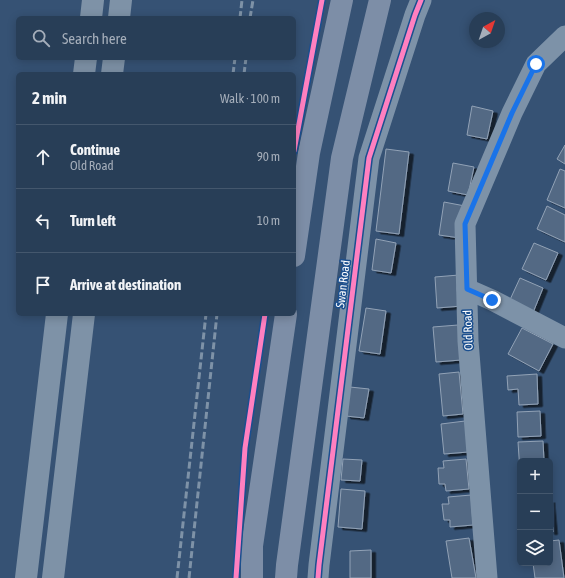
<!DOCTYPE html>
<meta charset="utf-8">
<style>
body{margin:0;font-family:"Asap Condensed",sans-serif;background:#30455d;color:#f1f3f6}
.controls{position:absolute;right:12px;bottom:12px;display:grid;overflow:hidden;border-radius:6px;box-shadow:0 2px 10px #0003}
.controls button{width:36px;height:36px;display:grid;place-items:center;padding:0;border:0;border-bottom:1px solid #44576d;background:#283e57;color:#f1f3f6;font:20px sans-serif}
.compass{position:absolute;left:469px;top:12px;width:36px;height:36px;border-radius:50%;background:#283e57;box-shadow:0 2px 10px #0003;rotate:40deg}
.stop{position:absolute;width:12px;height:12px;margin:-9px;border:3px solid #1a73e8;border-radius:50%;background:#fff}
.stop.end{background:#1a73e8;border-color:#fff;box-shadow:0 1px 4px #0008}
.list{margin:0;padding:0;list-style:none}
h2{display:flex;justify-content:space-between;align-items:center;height:52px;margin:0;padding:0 16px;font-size:17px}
h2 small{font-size:13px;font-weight:400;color:#a5aeba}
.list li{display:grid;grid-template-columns:26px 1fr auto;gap:12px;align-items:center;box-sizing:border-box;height:64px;padding:0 16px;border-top:1px solid #44576d}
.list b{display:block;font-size:15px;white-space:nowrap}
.list p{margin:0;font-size:13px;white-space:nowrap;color:#a5aeba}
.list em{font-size:13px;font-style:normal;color:#a5aeba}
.icon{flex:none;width:22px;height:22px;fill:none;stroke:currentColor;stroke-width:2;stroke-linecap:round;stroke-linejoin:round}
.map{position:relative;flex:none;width:565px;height:578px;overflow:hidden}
.search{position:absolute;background:#283e57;box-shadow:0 2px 10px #0003;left:16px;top:16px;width:280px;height:44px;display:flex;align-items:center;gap:10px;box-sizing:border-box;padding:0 14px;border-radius:6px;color:#a5aeba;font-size:15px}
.panel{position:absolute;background:#283e57;box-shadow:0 2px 10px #0003;left:16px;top:72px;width:280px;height:244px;border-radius:6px}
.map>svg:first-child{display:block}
.building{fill:#526984;stroke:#92a2b6;filter:url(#shadow)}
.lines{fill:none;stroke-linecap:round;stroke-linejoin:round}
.minor{stroke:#7d92a8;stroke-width:21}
.major{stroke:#7d8ea7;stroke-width:22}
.highway{stroke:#7e92a7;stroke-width:22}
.rail{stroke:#7e92a7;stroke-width:3;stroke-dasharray:7 3;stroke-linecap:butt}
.cycleway-casing{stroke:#1b4f8f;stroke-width:8}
.cycleway{stroke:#ff80c0;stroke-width:5}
.route{stroke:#1a73e8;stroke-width:5}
.labels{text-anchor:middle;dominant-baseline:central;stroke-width:3;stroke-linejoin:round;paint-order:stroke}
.street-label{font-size:12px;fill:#fff;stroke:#1b4f8f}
</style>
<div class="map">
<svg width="565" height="578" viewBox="0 0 565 578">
<defs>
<filter id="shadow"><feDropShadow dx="4.5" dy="2.5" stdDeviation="0" flood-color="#0009"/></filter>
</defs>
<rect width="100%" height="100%" fill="#365274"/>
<g class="building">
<path d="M472 106 493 111 487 139 467 135Z"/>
<path d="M565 145V164L557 159Z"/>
<path d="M386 149 409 152 399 234 376 231Z"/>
<path d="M453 163 474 167 468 195 448 191Z"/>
<path d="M560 169 565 171V208L547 200Z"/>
<path d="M444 202 465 206 460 238 439 235Z"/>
<path d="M547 206 565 215V242L537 229Z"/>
<path d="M376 239 396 243 391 273 372 270Z"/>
<path d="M534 243 558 253 546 280 522 269Z"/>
<path d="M459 275 462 306 437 308 435 277Z"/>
<path d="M520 278 543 288 532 315 508 304Z"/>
<path d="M366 308 386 311 380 354 359 351Z"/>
<path d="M458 325 461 360 436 362 433 327Z"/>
<path d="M522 328 553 344 539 371 508 354Z"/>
<path d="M459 372 463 414 443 416 439 374Z"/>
<path d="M537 374 538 404 519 405 518 389 508 390 507 376Z"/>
<path d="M350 387 369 389 364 418 346 416Z"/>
<path d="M540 411 541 436 518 437 517 412Z"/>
<path d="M465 421 468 452 444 454 441 424Z"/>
<path d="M543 441 544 461H520V472L518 442Z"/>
<path d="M343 459 362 460 360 481 341 480Z"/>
<path d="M466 459 469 489 446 491 445 484H439L438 468H444L443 461Z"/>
<path d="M341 489 365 491 362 529 338 527Z"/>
<path d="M471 495 473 525 450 527V520H444L442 504H449L448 497Z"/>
<path d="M550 500 553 532H550Z"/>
<path d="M469 538 476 578H452L446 541Z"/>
<path d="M559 540 564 578H535L533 563H550V541Z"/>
<path d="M371 550V578H350V551Z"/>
</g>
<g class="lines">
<g class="minor">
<path d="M467 289 492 300 565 338"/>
<path d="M318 578 319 565 369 158 415 15 421 0"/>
<path d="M487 578 468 341 465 224 512 113 536 64 565 36"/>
</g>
<g class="major">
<path d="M294 256 309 153 342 0"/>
<path d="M252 578V546L286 314"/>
<path d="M286 578 287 565 342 158 380 0"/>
</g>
<g class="highway">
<path d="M91 18 93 0"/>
<path d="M119 18 121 0"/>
<path d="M84 74 86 58"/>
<path d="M112 74 114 58"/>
<path d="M26 578 57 314"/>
<path d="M53 578 84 314"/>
</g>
<g class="rail">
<path d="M240 18 242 0"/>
<path d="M250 18 253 0"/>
<path d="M233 74 235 58"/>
<path d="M244 74 246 58"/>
<path d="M177 578 206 314"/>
<path d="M189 578 217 314"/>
</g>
<g class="cycleway-casing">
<g id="cycleway">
<path d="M294 151 322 0"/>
<path d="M236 578 245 448 265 314"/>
<path d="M318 578 319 565 369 158 415 15 421 0"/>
</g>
</g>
<use href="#cycleway" class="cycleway"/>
</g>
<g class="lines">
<path class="route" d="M492 300 467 289 465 224 512 113 536 64"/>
</g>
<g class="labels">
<g class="street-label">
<text transform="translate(343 284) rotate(-83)">Swan Road</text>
<text transform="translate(468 330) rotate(-92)">Old Road</text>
</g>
</g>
</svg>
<div class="controls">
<button>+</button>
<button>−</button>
<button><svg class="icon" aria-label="layers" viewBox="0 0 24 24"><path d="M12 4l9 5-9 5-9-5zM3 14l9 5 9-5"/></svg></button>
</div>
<svg class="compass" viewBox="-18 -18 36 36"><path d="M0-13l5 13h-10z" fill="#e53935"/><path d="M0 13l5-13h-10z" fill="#a5aeba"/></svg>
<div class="stop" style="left:536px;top:64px"></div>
<div class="stop end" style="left:492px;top:300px"></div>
<div class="search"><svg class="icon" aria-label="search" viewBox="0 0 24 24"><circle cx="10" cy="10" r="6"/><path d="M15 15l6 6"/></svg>Search here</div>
<section class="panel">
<h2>2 min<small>Walk · 100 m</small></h2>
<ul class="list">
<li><svg class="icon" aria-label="ahead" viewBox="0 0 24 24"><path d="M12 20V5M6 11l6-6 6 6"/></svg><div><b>Continue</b><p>Old Road</p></div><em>90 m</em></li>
<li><svg class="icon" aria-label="left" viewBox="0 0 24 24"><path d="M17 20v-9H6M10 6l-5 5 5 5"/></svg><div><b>Turn left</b></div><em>10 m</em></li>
<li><svg class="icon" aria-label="arrive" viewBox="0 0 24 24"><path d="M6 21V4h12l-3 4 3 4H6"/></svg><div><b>Arrive at destination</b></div></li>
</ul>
</section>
</div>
